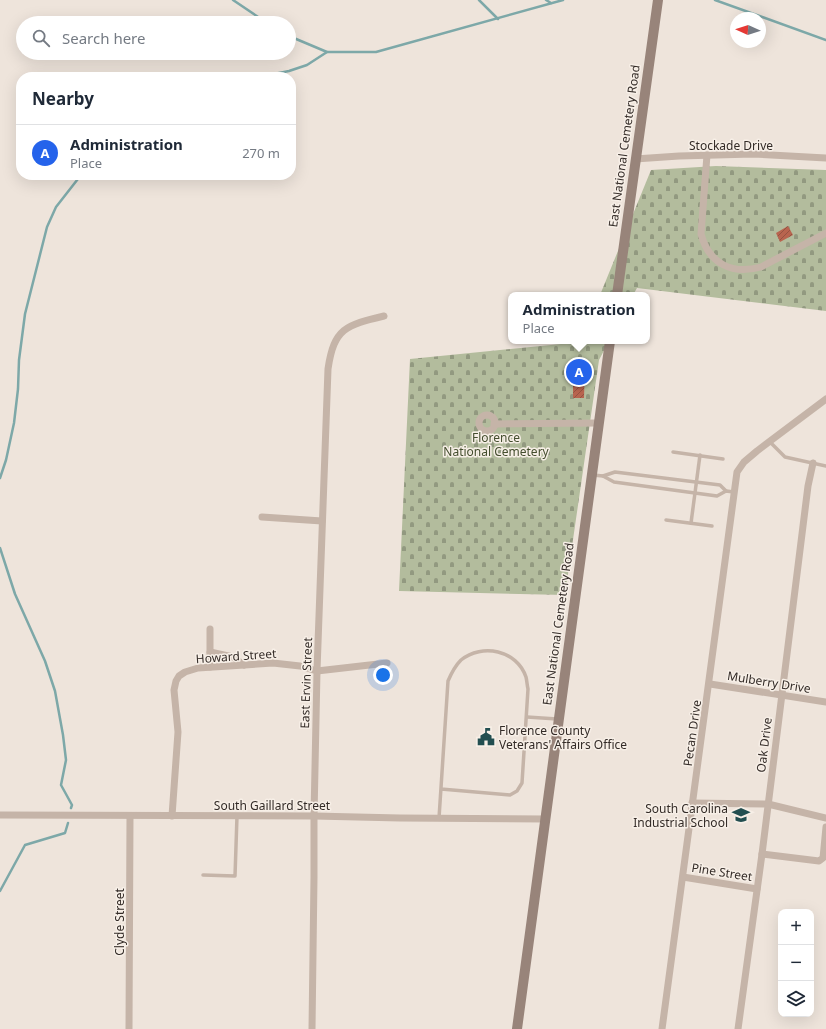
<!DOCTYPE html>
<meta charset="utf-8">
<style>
body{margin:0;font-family:"Noto Sans",sans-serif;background:#f2f2f3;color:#1f2937}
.controls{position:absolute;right:12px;bottom:12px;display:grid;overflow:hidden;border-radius:8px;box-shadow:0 4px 16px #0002}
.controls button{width:36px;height:36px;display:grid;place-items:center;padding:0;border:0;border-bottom:1px solid #e0e1e3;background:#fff;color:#1f2937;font:20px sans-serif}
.compass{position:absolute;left:730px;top:12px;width:36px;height:36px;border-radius:50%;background:#fff;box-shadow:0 4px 16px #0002;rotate:273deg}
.you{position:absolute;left:383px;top:675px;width:14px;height:14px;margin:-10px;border:3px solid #fff;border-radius:50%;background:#1a73e8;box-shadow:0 0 0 6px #1a73e833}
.badge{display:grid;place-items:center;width:26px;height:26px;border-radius:50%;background:#2563eb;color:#fff;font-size:13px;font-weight:700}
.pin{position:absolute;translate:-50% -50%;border:2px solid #fff;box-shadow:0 1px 4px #0006}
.popup{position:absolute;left:508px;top:292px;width:142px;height:52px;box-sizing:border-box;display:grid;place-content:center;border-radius:8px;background:#fff;filter:drop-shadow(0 1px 3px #0005);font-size:13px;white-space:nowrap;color:#747a83}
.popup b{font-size:15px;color:#1f2937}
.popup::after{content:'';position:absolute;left:50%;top:100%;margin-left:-8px;border:8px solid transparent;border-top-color:#fff}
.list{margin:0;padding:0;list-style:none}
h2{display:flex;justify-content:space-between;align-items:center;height:52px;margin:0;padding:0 16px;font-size:17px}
h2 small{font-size:13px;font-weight:400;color:#747a83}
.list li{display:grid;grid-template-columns:26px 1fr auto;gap:12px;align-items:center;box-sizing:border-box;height:56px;padding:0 16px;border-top:1px solid #e0e1e3}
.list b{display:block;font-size:15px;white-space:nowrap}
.list p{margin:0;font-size:13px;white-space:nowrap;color:#747a83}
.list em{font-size:13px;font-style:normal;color:#747a83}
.icon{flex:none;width:22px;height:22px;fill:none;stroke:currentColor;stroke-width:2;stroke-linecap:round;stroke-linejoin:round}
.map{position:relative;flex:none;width:826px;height:1029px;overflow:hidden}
.search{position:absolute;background:#fff;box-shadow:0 4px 16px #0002;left:16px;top:16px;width:280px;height:44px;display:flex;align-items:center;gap:10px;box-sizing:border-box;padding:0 14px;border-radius:22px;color:#747a83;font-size:15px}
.panel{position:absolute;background:#fff;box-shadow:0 4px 16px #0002;left:16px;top:72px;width:280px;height:108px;border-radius:16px}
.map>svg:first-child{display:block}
.cemetery{fill:url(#cemetery-stones)}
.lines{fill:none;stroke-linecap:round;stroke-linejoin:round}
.stream{stroke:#7da8a8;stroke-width:2.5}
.building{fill:url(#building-hatch)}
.lane{stroke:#c5b4a8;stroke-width:3.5}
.street{stroke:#c5b4a8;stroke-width:7}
.secondary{stroke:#98847a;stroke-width:10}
.labels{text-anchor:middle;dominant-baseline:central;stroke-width:3;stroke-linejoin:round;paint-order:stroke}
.street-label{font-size:12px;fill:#332b27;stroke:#f7efe7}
.park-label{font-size:12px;fill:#444e2e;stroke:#f7efe7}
.poi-label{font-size:12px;fill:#332b27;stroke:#f7efe7;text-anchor:start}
</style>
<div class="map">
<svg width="826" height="1029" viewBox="0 0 826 1029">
<defs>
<pattern id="cemetery-stones" width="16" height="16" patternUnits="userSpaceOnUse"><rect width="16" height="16" fill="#b3bc9d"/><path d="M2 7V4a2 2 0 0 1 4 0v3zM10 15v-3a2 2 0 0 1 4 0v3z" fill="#929980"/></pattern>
<pattern id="building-hatch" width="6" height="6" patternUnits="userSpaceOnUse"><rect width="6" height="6" fill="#b8644f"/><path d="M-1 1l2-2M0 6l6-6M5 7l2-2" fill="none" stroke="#965342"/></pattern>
</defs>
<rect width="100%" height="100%" fill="#eee4db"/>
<g class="cemetery">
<path d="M716 166 826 170V311L637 288 633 295H600L651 170Z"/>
<path d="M581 341H609L599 360 565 595 399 591 410 359 581 342Z"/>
</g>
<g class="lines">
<g class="stream">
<path d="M233 0 267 23"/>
<path d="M479 0 498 19"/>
<path d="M546 0 551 3"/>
<path d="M715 0 826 40"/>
<path d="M289 36 327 52H376L563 0"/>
<path d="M259 77 289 71 307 65 327 52"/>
<path d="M0 478 6 460 14 423 18 389 19 360 25 314 47 227 56 207 81 175"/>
<path d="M0 548 15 594 45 661 55 691 63 735 66 760 61 785 72 805 71 808"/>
<path d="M0 891 25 845 65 833 68 823"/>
</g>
</g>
<g class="building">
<path d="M788 226 793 235 780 242 776 233Z"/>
<path d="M573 360H585L584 398H573Z"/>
</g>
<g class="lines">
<g class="lane">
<path d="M770 442 785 457 826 466"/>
<path d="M673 452 723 459"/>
<path d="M593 475 603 476 615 472 720 485 726 491"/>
<path d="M603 476 614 482 717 496 726 491 734 492"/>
<path d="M666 520 712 526"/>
<path d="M691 523 700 455"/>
<path d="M527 717 557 719"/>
<path d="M439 818 448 681C451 674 455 666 461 660 482 643 517 650 526 677 527 681 527 685 528 689L522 783 517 791 510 795 441 789"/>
<path d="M203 875 235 876 237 816"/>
</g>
<g class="street">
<path d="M707 155 701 234C709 264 732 275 761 267L826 233"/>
<path d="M635 159 679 156 753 154 826 158"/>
<circle cx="487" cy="423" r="8"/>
<path d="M494 424 598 423"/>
<path d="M262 517 322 521"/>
<path d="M210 652 233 657 244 665"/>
<path d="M210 667V629"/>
<path d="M710 684 826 702"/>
<path d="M692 803 768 804 826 818"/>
<path d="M0 815 314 816 400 818 545 819"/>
<path d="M172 816 178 732 174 690 176 681 179 676 185 672 198 668 273 663 300 666 317 671 387 663"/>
<path d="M762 854 819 861 823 858 826 827"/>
<path d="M683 877 757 889"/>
<path d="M129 1029 130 816"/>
<path d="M312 1029 314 877V816L317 671 328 369C334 328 346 325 384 316"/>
<path d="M662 1029 737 472 744 462 757 451 826 399"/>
<path d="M738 1029 762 854 808 486 813 463"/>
</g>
<g class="secondary">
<path d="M617 295 658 0"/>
<path d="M517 1029 610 341"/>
</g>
</g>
<defs>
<g id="civic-bare" transform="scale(1.38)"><path d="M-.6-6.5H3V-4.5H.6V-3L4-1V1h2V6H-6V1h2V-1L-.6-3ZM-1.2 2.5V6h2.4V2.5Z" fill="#224e50" stroke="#f7efe7" stroke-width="2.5" paint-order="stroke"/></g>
<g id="school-bare" transform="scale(1.38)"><path d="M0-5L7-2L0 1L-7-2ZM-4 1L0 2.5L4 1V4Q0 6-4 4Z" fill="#224e50" stroke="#f7efe7" stroke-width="2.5" paint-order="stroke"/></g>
</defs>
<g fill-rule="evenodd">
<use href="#civic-bare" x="486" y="737"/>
<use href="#school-bare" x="741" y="815"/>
</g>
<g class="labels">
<g class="street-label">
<text x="731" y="145">Stockade Drive</text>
<text transform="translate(624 146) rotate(-82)">East National Cemetery Road</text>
<text transform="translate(558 624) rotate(-82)">East National Cemetery Road</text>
<text transform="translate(236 656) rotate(-4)">Howard Street</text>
<text transform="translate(769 682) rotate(9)">Mulberry Drive</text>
<text transform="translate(306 683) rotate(-88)">East Ervin Street</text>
<text transform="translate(692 733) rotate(-82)">Pecan Drive</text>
<text transform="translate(764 745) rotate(-83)">Oak Drive</text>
<text x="272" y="805">South Gaillard Street</text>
<text transform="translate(722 872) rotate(9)">Pine Street</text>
<text transform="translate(119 922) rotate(-90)">Clyde Street</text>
</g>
<g class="park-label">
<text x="496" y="437">Florence<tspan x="496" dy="14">National Cemetery</tspan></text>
</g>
<g class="poi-label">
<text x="499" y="730">Florence County<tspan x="499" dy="14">Veterans' Affairs Office</tspan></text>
<text x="728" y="808" text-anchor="end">South Carolina<tspan x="728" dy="14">Industrial School</tspan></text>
</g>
</g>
</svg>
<div class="controls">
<button>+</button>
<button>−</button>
<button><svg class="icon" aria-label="layers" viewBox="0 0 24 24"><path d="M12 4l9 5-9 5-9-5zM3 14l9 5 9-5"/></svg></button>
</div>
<svg class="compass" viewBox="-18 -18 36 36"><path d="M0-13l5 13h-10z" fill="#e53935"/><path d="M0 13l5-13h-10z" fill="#747a83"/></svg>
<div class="you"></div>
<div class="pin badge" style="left:579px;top:372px">A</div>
<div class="popup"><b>Administration</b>Place</div>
<div class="search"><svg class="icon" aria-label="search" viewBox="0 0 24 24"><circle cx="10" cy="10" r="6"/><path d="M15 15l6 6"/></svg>Search here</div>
<section class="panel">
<h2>Nearby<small></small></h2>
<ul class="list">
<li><span class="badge">A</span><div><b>Administration</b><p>Place</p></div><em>270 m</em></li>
</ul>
</section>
</div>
